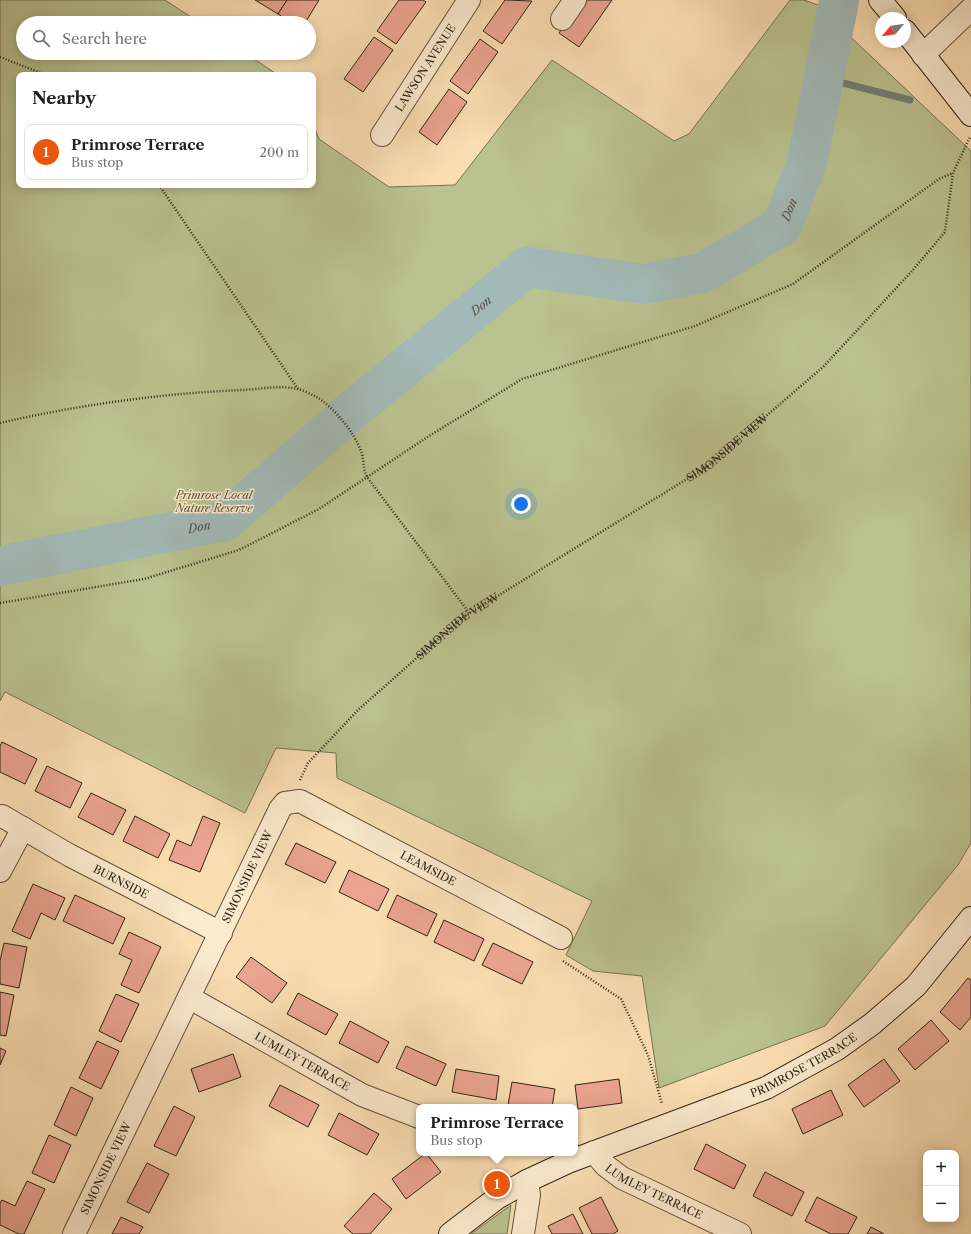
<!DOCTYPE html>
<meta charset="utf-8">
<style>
body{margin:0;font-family:"Libre Caslon Text",serif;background:#f6f6f6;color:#202124}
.controls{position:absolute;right:12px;bottom:12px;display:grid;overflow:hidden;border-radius:8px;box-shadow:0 2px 10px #0003}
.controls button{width:36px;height:36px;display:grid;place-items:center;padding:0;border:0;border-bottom:1px solid #e0e0e0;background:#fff;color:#202124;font:20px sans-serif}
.compass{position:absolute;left:875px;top:12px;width:36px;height:36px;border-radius:50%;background:#fff;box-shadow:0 2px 10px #0003;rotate:241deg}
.you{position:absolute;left:521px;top:504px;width:14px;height:14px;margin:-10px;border:3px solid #fff;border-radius:50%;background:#1a73e8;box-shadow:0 0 0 6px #1a73e833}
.badge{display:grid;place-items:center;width:26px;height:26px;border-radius:50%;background:#ea580c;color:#fff;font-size:13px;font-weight:700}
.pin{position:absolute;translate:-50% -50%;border:2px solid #fff;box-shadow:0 1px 4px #0006}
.popup{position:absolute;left:416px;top:1104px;width:162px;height:52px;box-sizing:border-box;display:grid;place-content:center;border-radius:8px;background:#fff;filter:drop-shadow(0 1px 3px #0005);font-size:13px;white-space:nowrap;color:#757577}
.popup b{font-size:15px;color:#202124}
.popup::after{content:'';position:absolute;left:50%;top:100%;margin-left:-8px;border:8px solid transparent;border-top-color:#fff}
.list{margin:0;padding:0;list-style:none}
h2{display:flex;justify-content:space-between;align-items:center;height:52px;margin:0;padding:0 16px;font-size:17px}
h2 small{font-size:13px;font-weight:400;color:#757577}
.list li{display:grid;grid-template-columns:26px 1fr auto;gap:12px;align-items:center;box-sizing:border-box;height:56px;margin:0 8px 8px;padding:0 8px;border:1px solid #e0e0e0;border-radius:8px}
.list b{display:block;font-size:15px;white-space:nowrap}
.list p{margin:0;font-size:13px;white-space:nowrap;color:#757577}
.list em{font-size:13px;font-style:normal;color:#757577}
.icon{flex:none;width:22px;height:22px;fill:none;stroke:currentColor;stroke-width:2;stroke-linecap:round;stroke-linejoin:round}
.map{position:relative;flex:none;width:971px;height:1234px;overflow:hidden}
.search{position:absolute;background:#fff;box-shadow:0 2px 10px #0003;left:16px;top:16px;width:300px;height:44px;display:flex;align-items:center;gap:10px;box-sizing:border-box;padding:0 14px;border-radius:22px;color:#757577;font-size:15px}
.panel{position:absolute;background:#fff;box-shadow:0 2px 10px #0003;left:16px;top:72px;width:300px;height:116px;border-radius:8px}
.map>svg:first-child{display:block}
.green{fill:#bac28f;stroke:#767353}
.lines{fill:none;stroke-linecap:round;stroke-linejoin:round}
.stream{stroke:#757e77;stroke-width:7}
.river{stroke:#a2bab7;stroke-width:40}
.building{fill:#eba490;stroke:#312417}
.street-casing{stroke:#63523e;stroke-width:24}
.secondary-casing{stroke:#312417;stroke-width:24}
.path{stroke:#312417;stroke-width:2.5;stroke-dasharray:1 2;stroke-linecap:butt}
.street{stroke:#fceacd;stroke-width:22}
.secondary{stroke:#fceacd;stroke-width:22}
.labels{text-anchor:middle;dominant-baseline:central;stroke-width:3;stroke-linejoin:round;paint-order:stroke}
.street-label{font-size:11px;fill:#312417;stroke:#fceacd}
.park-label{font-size:11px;font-style:italic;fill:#5a533b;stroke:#fceacd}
.water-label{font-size:12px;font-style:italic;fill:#535147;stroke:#fceacd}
</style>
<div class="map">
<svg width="971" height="1234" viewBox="0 0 971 1234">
<rect width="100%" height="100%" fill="#fadeb2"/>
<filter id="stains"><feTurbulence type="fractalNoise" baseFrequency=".005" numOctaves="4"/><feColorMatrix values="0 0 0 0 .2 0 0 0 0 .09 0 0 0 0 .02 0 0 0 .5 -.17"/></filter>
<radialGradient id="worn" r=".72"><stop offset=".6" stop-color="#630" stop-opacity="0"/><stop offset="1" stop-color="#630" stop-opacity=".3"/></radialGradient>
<g class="green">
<path d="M0 0H165L200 23H23V53H245L278 75H19V185H313V124L319 139 389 187 455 185 552 60 674 141 689 134 790 0H804L843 14 838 25 971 151V843L958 865 825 1026 659 1088 642 976 593 971 566 955 592 901 337 778 336 753 276 748 245 813 5 692 0 701Z"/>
<path d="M511 1205 507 1234H471Z"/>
</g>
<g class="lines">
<path class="stream" d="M823 78 910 100"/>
<path class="river" id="s1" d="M0 566 225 521 350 412 527 267 643 284 702 273 782 226 807 162 839 1"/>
</g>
<g class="building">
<path d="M255 0H287L278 14Z"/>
<path d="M287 0H319L305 23H292L278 14Z"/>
<path d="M399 0H423L426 2 396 44 377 31Z"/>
<path d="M505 0 532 1 502 44 483 31Z"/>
<path d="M581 0H612L579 47 559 33Z"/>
<path d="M374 37 393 50 363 92 344 79Z"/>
<path d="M480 39 498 52 468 94 450 81Z"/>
<path d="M449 89 467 102 437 145 419 132Z"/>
<path d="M2 742 37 759 25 784 0 772V746Z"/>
<path d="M47 766 82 783 70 808 35 791Z"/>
<path d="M91 793 126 810 113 835 78 817Z"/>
<path d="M135 816 170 834 158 858 123 841Z"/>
<path d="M203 816 220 823 200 872 169 860 177 840 191 846Z"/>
<path d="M296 843 336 862 325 883 285 864Z"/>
<path d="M349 870 389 889 378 911 339 892Z"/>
<path d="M33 884 65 898 55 920 41 913 30 939 12 931Z"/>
<path d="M75 895 125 918 113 944 63 921Z"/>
<path d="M397 895 437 914 427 936 387 917Z"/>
<path d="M444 920 484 939 474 961 434 942Z"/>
<path d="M129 932 161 947 139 993 121 985 132 960 119 954Z"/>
<path d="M4 943 27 947 19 988 0 984V961Z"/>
<path d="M493 943 533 962 522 984 482 965Z"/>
<path d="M251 957 287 983 272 1003 236 977Z"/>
<path d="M968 978 971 980V1017L960 1030 940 1012Z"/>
<path d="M0 992 14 995 6 1036 0 1035Z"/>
<path d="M298 993 338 1014 326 1035 287 1014Z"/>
<path d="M116 994 139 1004 121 1042 99 1031Z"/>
<path d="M931 1020 949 1041 915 1070 898 1049Z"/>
<path d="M350 1021 389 1042 378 1063 339 1043Z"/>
<path d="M97 1041 119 1051 101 1089 79 1078Z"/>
<path d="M406 1046 446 1064 436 1086 396 1068Z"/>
<path d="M0 1048 6 1051 0 1065Z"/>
<path d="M233 1054 241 1077 199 1092 191 1069Z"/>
<path d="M884 1059 900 1081 864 1107 848 1085Z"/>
<path d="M456 1069 499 1076 496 1100 452 1092Z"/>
<path d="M619 1079 622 1103 578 1109 575 1085Z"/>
<path d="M512 1082 555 1089 552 1107 508 1105Z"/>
<path d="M280 1085 319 1105 308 1127 269 1106Z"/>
<path d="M71 1087 93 1098 76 1136 54 1125Z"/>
<path d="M831 1090 843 1115 803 1134 792 1109Z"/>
<path d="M174 1106 195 1117 176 1156 154 1146Z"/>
<path d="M339 1113 379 1134 367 1155 328 1135Z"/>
<path d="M49 1135 71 1145 54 1183 32 1173Z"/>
<path d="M706 1144 746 1165 734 1189 694 1169Z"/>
<path d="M426 1153 441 1172 406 1199 392 1179Z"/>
<path d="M147 1163 169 1174 149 1213 127 1202Z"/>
<path d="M765 1172 804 1192 792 1216 753 1196Z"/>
<path d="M27 1181 45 1189 24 1234H19L0 1225V1203L2 1200 15 1206Z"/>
<path d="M374 1193 392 1209 370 1234H353L344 1226Z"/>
<path d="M601 1197 618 1231 613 1234H592L579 1208Z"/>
<path d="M817 1197 857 1217 848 1234H831L805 1221Z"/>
<path d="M573 1214 583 1234H552L548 1226Z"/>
<path d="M121 1217 143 1227 139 1234H112Z"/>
<path d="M871 1227 884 1234H867Z"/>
</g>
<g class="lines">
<g class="street-casing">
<g id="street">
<path d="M562 19 575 0"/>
<path d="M923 55 971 9"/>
<path id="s3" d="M382 135 469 0"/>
<path id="s4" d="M2 816 69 855 221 933"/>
<path d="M0 871 23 828"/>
<path id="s5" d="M190 998 362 1095 419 1117"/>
<path id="s6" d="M594 1152 606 1166 622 1178 740 1234"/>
<path id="s7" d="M74 1234 280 809 285 803 300 801 561 938"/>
<path d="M523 1234 529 1195 527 1181"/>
</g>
</g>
<g class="secondary-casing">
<g id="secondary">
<path d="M880 0 895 18"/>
<path d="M905 31 971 115"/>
<path id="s8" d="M450 1234 497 1198 527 1181 568 1162 766 1088 837 1049 872 1024 916 986 971 918"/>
</g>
</g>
<g class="path">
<path d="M0 57 46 75"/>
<path d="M159 185 298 389"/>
<path d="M0 423C78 405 163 393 243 390 260 389 281 385 298 389 303 390 310 394 315 396 333 406 356 434 362 454 364 462 363 469 367 477L470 614"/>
<path d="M0 603 144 579 239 550 319 509 429 436 522 379 695 326 793 284 939 179 953 173"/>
<path id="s2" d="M300 780 308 763 358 710 462 618 708 466 823 367 912 271 945 232 953 173 970 137"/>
<path d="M563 961 621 999 648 1055 662 1104"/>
</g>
<use href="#street" class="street"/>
<use href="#secondary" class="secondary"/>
</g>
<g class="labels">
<g class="street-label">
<text stroke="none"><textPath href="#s3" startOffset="80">LAWSON AVENUE</textPath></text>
<text stroke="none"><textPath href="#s2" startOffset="546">SIMONSIDE VIEW</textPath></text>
<text stroke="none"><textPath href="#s2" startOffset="222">SIMONSIDE VIEW</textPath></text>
<text stroke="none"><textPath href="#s7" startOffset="640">LEAMSIDE</textPath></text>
<text stroke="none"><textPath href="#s7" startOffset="397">SIMONSIDE VIEW</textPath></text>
<text stroke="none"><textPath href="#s4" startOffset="136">BURNSIDE</textPath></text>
<text stroke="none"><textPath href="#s5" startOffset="129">LUMLEY TERRACE</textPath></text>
<text stroke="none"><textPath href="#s8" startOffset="394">PRIMROSE TERRACE</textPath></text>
<text stroke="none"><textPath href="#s7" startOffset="73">SIMONSIDE VIEW</textPath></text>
<text stroke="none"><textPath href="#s6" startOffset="73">LUMLEY TERRACE</textPath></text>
</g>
<g class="park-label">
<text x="214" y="495">Primrose Local<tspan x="214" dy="13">Nature Reserve</tspan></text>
</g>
<g class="water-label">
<text stroke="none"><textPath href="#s1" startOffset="912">Don</textPath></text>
<text stroke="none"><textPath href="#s1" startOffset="564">Don</textPath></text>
<text stroke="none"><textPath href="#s1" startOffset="203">Don</textPath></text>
</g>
</g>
<rect width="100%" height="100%" filter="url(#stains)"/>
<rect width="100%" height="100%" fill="url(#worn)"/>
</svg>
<div class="controls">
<button>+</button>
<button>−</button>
</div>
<svg class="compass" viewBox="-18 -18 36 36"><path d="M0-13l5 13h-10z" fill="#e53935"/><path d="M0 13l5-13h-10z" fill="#757577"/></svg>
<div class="you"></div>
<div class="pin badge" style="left:497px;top:1184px">1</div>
<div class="popup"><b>Primrose Terrace</b>Bus stop</div>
<div class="search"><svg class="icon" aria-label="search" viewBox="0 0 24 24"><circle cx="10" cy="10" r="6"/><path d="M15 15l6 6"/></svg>Search here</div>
<section class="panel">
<h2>Nearby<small></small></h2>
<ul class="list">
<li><span class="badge">1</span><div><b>Primrose Terrace</b><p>Bus stop</p></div><em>200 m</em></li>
</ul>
</section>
</div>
